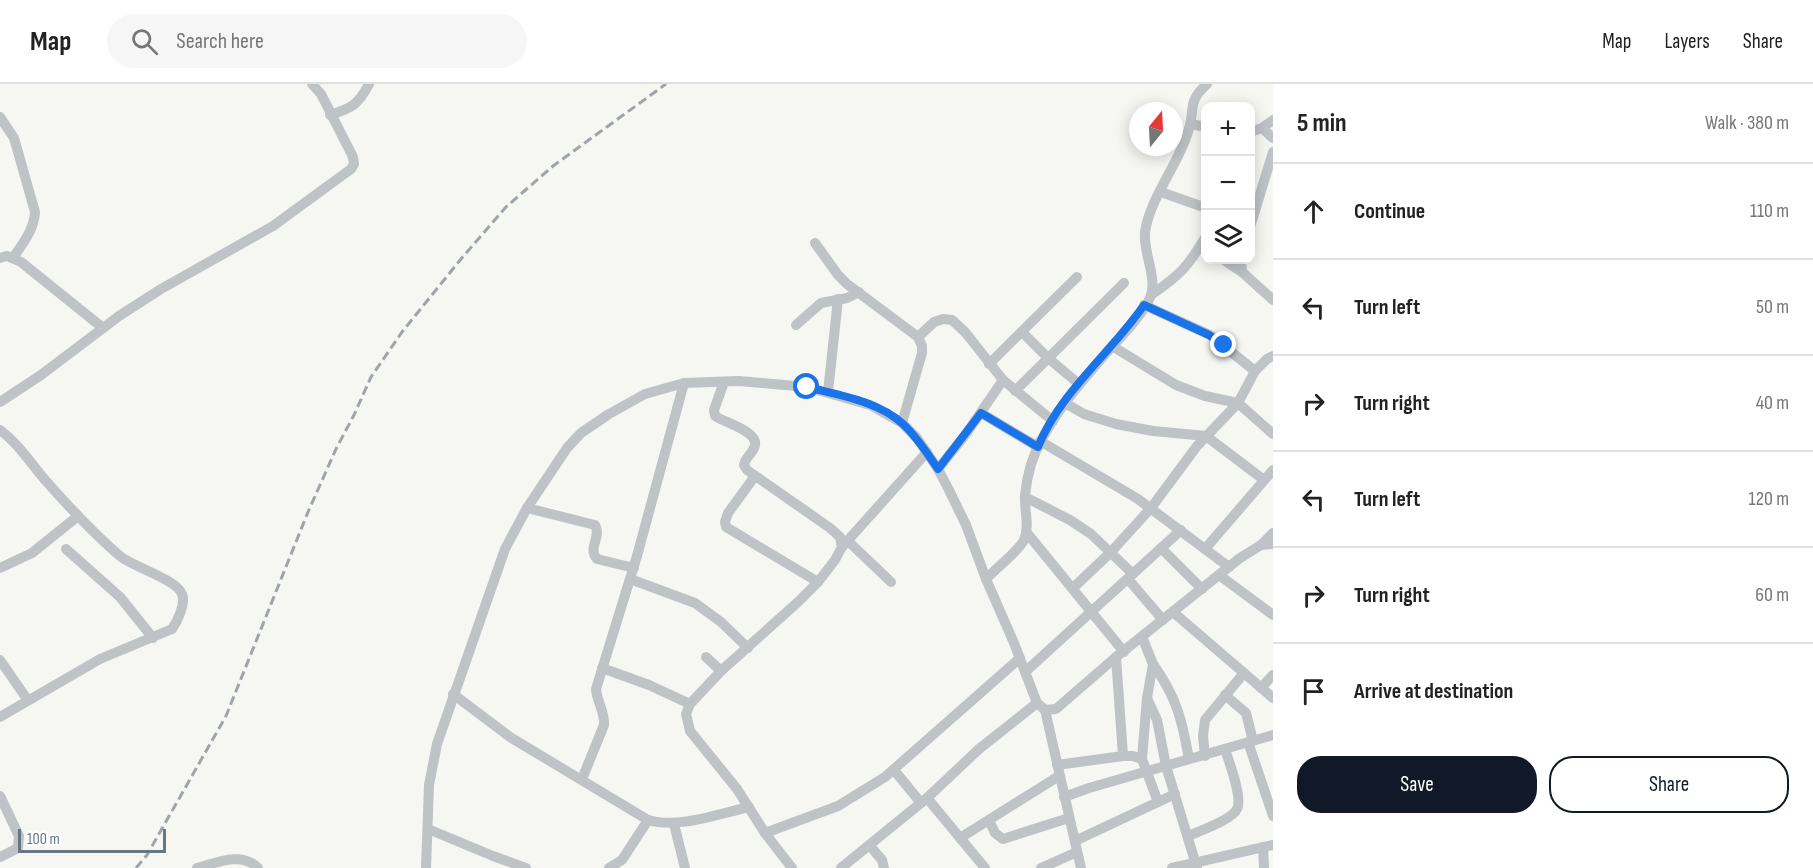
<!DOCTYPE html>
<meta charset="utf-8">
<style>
body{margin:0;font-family:"Sofia Sans Condensed",sans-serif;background:#f6f6f6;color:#222}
.controls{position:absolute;right:18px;top:18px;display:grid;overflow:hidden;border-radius:12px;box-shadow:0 3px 15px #0003}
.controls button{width:54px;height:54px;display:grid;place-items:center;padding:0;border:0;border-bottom:2px solid #e0e0e0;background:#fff;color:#222;font:30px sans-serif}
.compass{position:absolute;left:1129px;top:18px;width:54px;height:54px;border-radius:50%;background:#fff;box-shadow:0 3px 15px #0003;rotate:18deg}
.scale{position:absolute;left:18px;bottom:15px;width:148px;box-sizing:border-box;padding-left:6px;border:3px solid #667782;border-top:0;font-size:16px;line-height:21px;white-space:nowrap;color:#667782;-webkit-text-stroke:4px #fff;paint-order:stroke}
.stop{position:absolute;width:18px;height:18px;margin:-14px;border:4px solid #1a73e8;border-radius:50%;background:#fff}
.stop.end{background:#1a73e8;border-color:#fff;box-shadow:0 2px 6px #0008}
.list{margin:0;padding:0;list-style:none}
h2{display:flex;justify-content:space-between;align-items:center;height:78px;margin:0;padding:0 24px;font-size:26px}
h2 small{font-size:20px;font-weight:400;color:#767676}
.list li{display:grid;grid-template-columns:39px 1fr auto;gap:18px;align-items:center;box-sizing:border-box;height:96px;padding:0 24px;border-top:2px solid #e0e0e0}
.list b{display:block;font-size:22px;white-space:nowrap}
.list em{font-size:20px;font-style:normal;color:#767676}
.actions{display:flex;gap:12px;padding:18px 24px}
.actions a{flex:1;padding:14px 0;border:2px solid #111827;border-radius:24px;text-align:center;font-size:21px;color:#111827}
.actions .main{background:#111827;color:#fff}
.icon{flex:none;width:33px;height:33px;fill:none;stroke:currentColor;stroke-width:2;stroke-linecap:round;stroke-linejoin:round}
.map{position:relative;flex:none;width:1273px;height:784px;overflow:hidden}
header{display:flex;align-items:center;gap:36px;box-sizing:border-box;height:84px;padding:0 30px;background:#fff;border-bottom:2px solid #e0e0e0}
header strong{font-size:28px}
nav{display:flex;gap:33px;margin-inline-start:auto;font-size:21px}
.search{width:420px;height:54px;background:#f6f6f6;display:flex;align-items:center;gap:15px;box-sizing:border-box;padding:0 21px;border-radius:33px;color:#767676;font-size:22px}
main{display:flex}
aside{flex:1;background:#fff}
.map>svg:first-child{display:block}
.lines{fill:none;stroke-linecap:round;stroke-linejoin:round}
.minor{stroke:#bfc3c6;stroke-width:10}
.rail{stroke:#9ea5aa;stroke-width:3;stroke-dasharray:9 4.5;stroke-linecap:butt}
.route{stroke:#1a73e8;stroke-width:8}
</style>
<header>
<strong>Map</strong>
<div class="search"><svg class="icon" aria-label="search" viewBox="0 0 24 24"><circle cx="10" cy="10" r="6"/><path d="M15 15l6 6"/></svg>Search here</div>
<nav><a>Map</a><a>Layers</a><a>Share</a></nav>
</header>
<main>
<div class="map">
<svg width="1273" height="784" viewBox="0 0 1273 784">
<rect width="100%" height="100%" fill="#f6f6f3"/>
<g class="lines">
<g class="minor">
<path d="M330 31C352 24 358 21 369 0"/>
<path d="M0 33 14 54 35 128C34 146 23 159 13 174"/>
<path d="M1191 40 1206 43"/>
<path d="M1262 44 1273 54"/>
<path d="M1250 48 1262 44 1273 36"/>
<path d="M1161 108 1206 124"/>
<path d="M1250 143 1273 68"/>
<path d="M815 159 838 191 847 200 918 253 922 262V269L902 339"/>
<path d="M0 174 7 172 21 178 103 244"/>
<path d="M1224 176 1242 188"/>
<path d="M1241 176 1242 188 1273 216"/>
<path d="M1151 211C1180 191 1188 183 1206 152"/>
<path d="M1144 221 1210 251 1255 287"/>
<path d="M796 241 821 219 847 214 859 208"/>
<path d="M1022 248 1048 274 1079 300"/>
<path d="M918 253 934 238 943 235 952 236 965 248 1003 296 1053 337"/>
<path d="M1112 262 1176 301 1205 312 1238 319 1273 350"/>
<path d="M989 280 1077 193"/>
<path d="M724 298 714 326 715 332C725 339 762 348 754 364 751 371 745 374 744 381L747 386 830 444 840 453 842 463 835 476 818 498 798 518 721 587 690 620 686 630 690 647 737 705 765 749 792 784"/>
<path d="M1015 307 1124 199"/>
<path d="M828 308 838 215"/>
<path d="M0 318 41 291 119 232 161 205 273 142 351 85 354 80 353 73 321 10 312 0"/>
<path d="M1065 319 1084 330 1116 340 1153 347 1206 352 1264 396"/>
<path d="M981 329 1038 363"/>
<path d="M0 346C19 360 31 380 46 397 69 423 94 450 120 472 133 483 176 495 182 510 186 520 177 538 172 545L100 575 0 633"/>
<path d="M1040 357 1138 415 1229 483"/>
<path d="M938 385 966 350 1003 296"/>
<path d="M755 392 728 429 725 438 726 443 818 498"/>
<path d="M1025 413 1070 436 1091 450 1133 490"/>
<path d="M527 424 595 441C602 453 587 464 597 475L634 484"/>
<path d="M1027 449 1124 568"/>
<path d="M848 457 891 498"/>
<path d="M1261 461 1273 449"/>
<path d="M842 463 927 368"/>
<path d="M1161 464 1202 505"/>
<path d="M66 465 120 513 153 554"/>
<path d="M1205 465 1273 386"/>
<path d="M0 484 32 469 78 432"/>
<path d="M1219 491 1273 531"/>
<path d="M630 495 695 519 721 538 748 564"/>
<path d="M986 495C996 484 1018 468 1024 456 1030 442 1024 426 1025 411 1027 392 1032 372 1042 355 1059 323 1083 296 1107 268 1120 254 1145 229 1151 211 1157 193 1143 168 1145 148 1150 114 1178 81 1188 48 1196 25 1186 19 1207 0"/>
<path d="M1128 495 1163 536"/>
<path d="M1073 504 1111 468 1151 424 1197 362 1238 319 1255 287 1267 275 1273 272"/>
<path d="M1173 528 1273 614"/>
<path d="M706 573 721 587"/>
<path d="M1116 573 1123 672"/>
<path d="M0 576 27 615"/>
<path d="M1153 580C1177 614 1182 636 1189 675"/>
<path d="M602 584 649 601 690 620"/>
<path d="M1025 588 1181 446"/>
<path d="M1261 604 1273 591"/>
<path d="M453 610 510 653 648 736C678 745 718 730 749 723"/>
<path d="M1225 611 1246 629 1253 657"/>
<path d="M1147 614 1157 636 1166 682 1197 784"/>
<path d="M1045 626 1081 784"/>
<path d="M1248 658 1273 732"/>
<path d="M1205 672 1203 652 1205 636 1244 589"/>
<path d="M1142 675 1147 614 1153 580 1142 553"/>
<path d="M1057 681 1123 672H1133L1142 675 1158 718"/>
<path d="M894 686 921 719"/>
<path d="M582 695 604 641C605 628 597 618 596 605L637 472 684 299"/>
<path d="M0 712 19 752 18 764 0 773"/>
<path d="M1064 713 1089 704 1273 651"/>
<path d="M927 714 985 784"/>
<path d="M989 736 995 749 1003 755 1069 734"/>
<path d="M674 740 685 784"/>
<path d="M428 745 493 772 526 784"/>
<path d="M765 749 838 722 885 693 1020 574"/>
<path d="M1188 752C1199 747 1232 736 1237 725 1243 714 1229 678 1225 665"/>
<path d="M960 754 1059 692"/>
<path d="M1075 757 1175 710"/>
<path d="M870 762 882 776 884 784"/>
<path d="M1263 763 1264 784"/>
<path d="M197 784C216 779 242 767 258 784"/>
<path d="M426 784 429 701 437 660 505 465 527 424 567 364 581 349 609 330 645 310 684 299 739 297 807 303 870 321 902 339 917 354 938 385 949 406 966 441 986 495 1014 559 1037 619 1045 626 1056 625 1116 573 1240 474 1261 461 1273 460"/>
<path d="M609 784 622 776 648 736"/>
<path d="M841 784 927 714 979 665 1037 619"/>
<path d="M1041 784 1077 768"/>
<path d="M1172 784 1273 761"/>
</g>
<path class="rail" d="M136 784 147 771 226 632 308 428 336 365 354 331 371 293 402 248 461 175 506 123 553 82 666 0"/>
</g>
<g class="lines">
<path class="route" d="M807 303C839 311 878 317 903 340 917 353 927 369 938 385L981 329 1038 363C1060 308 1111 269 1144 221L1209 251 1224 261"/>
</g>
</svg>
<div class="controls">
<button>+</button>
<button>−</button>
<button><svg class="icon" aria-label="layers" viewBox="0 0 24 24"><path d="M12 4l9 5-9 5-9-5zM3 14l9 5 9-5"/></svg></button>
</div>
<svg class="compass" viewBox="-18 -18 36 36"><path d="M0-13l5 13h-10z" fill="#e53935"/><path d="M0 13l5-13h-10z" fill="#767676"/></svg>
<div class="scale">100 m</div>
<div class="stop" style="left:807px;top:303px"></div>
<div class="stop end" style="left:1224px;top:261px"></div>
</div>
<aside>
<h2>5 min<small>Walk · 380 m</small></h2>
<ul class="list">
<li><svg class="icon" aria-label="ahead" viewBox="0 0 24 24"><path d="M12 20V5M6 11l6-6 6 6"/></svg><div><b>Continue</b></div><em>110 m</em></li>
<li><svg class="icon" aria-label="left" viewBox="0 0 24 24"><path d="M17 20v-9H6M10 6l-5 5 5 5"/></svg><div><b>Turn left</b></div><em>50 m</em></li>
<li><svg class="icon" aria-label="right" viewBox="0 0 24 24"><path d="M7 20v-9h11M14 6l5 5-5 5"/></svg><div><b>Turn right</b></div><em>40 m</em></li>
<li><svg class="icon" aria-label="left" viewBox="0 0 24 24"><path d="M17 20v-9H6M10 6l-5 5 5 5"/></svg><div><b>Turn left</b></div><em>120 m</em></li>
<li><svg class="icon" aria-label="right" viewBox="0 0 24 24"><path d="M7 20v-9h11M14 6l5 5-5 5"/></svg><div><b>Turn right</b></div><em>60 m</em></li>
<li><svg class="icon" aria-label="arrive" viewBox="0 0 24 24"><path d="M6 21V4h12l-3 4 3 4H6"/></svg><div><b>Arrive at destination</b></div></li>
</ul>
<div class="actions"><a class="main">Save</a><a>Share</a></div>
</aside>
</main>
